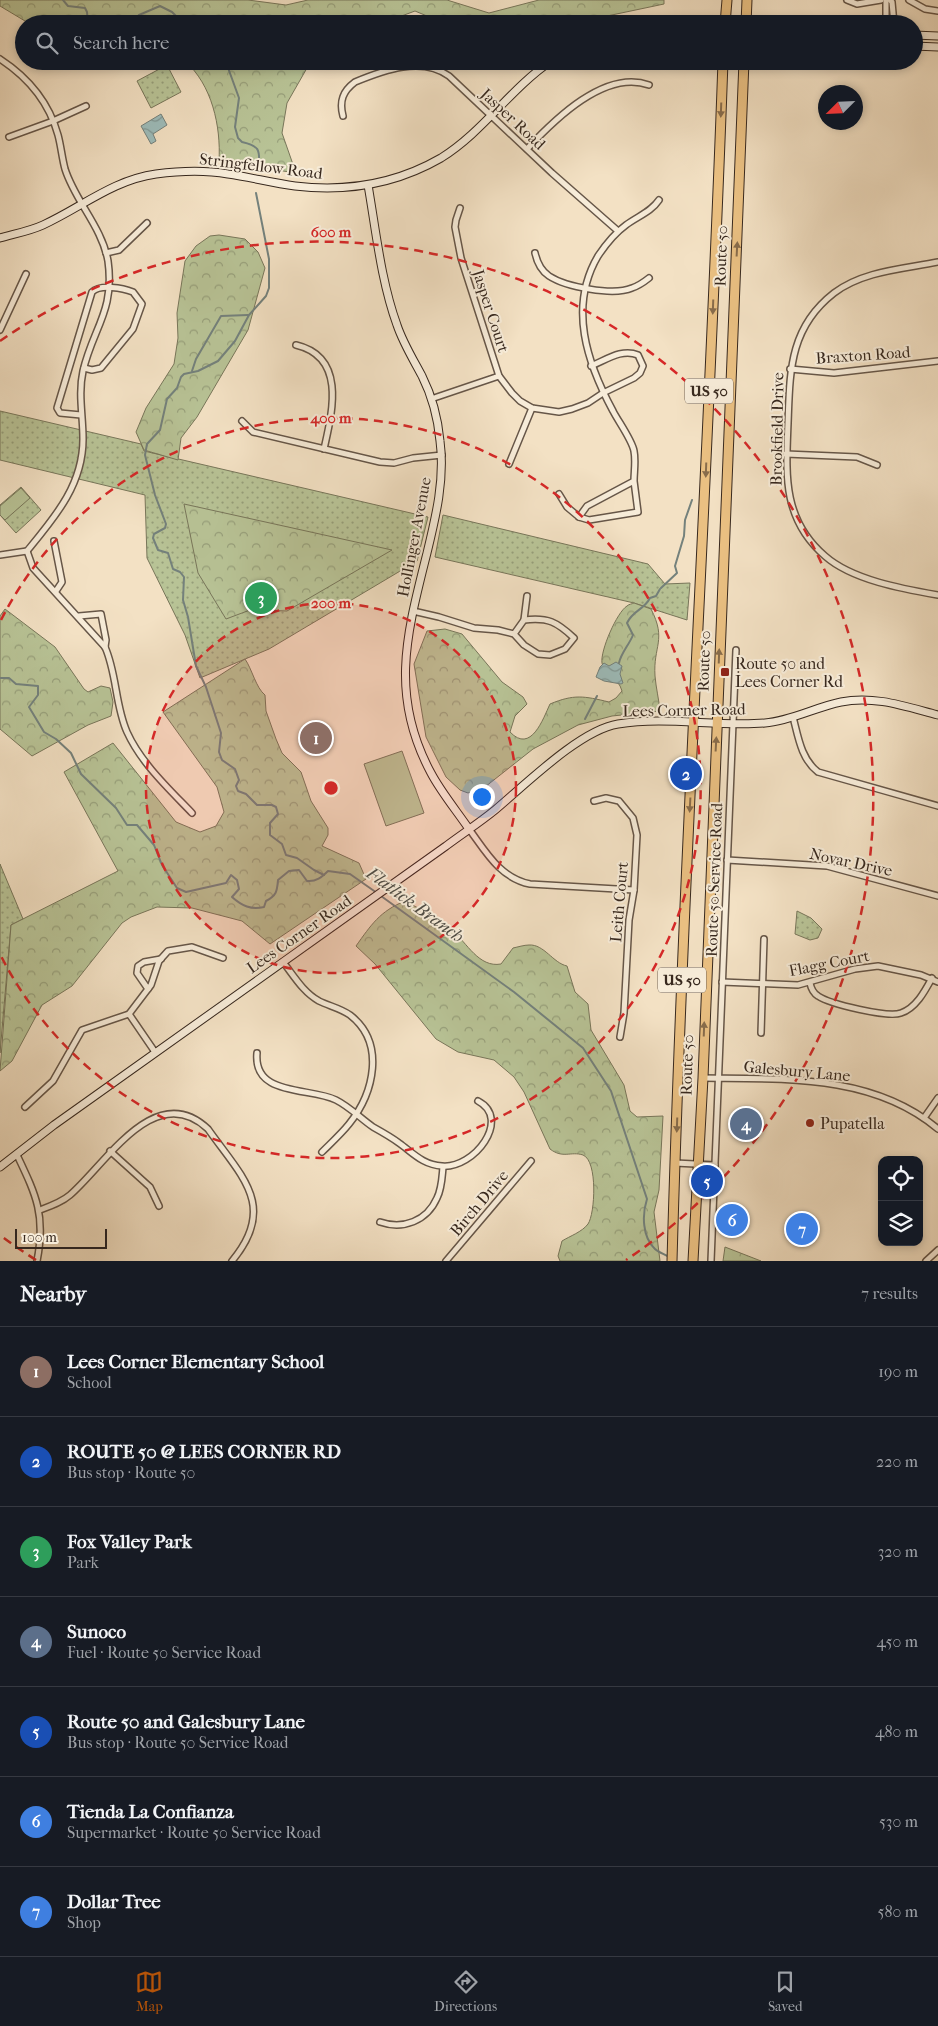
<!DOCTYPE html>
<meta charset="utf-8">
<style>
body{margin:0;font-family:"IM FELL French Canon",serif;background:#20242c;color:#f1f3f6}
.controls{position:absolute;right:15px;bottom:15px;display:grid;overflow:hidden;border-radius:10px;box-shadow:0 2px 8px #0003}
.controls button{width:45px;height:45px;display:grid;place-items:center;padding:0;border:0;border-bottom:1px solid #363941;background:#171b24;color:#f1f3f6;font:25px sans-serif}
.compass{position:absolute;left:818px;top:85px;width:45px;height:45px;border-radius:50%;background:#171b24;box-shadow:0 2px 8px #0003;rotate:246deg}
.scale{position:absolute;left:15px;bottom:12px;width:92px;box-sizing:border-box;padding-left:5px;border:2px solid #37281e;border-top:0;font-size:14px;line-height:18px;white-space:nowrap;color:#37281e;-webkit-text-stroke:4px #f7ecd9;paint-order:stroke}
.you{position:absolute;left:481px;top:796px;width:18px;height:18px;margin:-12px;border:4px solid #fff;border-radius:50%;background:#1a73e8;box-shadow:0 0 0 8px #1a73e833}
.badge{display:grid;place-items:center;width:32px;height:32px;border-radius:50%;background:#b45309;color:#fff;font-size:16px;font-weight:700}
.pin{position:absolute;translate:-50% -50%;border:2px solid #fff;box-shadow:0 1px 5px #0006}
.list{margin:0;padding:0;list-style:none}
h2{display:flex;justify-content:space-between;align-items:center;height:65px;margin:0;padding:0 20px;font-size:21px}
h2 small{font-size:16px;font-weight:400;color:#9ea1a6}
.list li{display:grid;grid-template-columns:32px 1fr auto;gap:15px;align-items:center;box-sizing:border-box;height:90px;padding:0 20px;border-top:1px solid #363941}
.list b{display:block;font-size:19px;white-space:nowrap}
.list p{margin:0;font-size:16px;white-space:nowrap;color:#9ea1a6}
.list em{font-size:16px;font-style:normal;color:#9ea1a6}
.icon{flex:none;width:28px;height:28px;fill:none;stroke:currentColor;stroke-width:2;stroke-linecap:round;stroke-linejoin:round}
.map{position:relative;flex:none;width:938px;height:1261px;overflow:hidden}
.search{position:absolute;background:#171b24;box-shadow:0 2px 8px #0003;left:15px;right:15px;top:15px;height:55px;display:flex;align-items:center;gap:12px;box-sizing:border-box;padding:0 18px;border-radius:28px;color:#9ea1a6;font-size:19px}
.sheet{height:695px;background:#171b24}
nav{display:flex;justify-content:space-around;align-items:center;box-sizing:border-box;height:70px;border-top:1px solid #363941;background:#171b24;font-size:14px;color:#9ea1a6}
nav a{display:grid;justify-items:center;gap:2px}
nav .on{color:#b45309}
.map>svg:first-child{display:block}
.grass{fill:url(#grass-dots);stroke:#78765a}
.forest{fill:url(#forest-crowns);stroke:#78765a}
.garden{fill:#b8c396;stroke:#78765a}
.water{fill:url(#water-waves);stroke:#74817c}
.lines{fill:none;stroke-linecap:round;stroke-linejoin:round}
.stream{stroke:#74817c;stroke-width:2}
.street-casing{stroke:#665648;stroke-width:8}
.secondary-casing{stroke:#37281e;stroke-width:9}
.highway-casing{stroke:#37281e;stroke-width:11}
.street{stroke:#f7ecd9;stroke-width:5}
.secondary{stroke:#f7ecd9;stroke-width:7}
.highway{stroke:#eac082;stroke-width:9}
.oneway{fill:#886c4b}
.ring{fill:none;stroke:#d62828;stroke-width:2.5;stroke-dasharray:9 6}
.poi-dot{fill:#8f2418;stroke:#f7ecd9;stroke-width:2}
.labels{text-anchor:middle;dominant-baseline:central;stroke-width:4;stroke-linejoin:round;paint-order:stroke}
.shield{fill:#f7ecd9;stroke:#716356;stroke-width:1}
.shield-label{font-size:15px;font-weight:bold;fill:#37281e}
.street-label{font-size:16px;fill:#37281e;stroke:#f7ecd9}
.poi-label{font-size:16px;fill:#37281e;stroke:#f7ecd9;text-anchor:start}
.water-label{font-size:18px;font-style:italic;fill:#504d45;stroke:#f7ecd9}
.centre{fill:#d62828;stroke:#f7ecd9;stroke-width:2.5}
.ring-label{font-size:15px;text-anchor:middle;font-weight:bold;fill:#d62828;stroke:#f7ecd9;stroke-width:4;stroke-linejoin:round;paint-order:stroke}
</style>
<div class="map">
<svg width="938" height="1261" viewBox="0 0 938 1261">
<defs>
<pattern id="grass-dots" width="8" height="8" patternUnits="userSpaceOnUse" patternTransform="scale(1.25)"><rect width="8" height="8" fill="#b8c396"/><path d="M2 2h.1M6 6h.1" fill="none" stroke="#969e7a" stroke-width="1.8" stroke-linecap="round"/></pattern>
<pattern id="forest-crowns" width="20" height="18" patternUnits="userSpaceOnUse" patternTransform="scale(1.25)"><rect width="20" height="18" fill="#b8c396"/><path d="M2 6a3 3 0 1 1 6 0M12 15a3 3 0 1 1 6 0" fill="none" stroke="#969e7a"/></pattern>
<pattern id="water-waves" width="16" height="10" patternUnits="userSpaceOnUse" patternTransform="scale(1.25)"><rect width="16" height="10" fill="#9dbcba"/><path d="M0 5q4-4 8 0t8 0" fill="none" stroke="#819997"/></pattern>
</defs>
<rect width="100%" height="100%" fill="#f3e1c4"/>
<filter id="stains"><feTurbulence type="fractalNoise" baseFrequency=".004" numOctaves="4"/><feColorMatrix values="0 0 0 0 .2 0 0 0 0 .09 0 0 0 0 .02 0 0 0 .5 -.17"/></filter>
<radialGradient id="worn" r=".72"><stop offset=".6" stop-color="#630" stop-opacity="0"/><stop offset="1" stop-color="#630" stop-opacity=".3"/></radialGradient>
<g class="grass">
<path d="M167 65 181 92 151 108 137 81Z"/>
<path d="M0 411 141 444 144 451 428 517 417 561 269 649 200 678 185 635 147 558 145 495 0 460Z"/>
<path d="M21 487 41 510 16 533 0 515V505Z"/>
<path d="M443 515 648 564 665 584 690 583 687 620 634 603 435 557Z"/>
<path d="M0 864 23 919 11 925 0 1053Z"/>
<path d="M797 911 811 918 822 929 818 938 810 940 795 934Z"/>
</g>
<g class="forest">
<path d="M0 0H248L286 5 308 0H447L489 13 539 0H664V4L588 20 580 24H446L415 11 380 24H30L0 6Z"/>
<path d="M185 61H311L287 103 282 133 296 173 219 161C221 126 212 85 185 61Z"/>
<path d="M219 235 245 239 258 252 265 268 248 330 197 417 181 438 178 460 144 450 136 432 146 408 174 364 178 338 177 313 185 261 196 246 210 236Z"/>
<path d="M184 504 392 550 287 611 250 610 226 619 198 573Z"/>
<path d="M634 603 651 609C667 640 653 646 655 676 656 688 659 700 660 711L612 716 578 725 533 749 485 787 468 793 460 790 446 777 426 737 414 664 427 631 445 629 462 634 502 682 523 697 527 704 515 716 510 732C531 754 543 719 550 704 574 694 584 696 609 702L616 698 622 691C618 676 604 676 602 663 600 651 617 612 627 606 629 604 632 604 634 603Z"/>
<path d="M5 609 55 647 84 689 88 692 101 686 110 688 113 702 111 716 88 725 32 756 0 729V616Z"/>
<path d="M245 659C252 669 256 688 265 695L266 711 276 739 282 753 301 772 311 801 328 828V835L322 846 359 863 366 879 270 944 242 921 192 908 157 907 131 917 122 923 72 986 42 1005 12 1061 0 1071 11 925 118 871 64 772 113 743 176 822 200 832 216 826 224 812 217 787 163 712Z"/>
<path d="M405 901C420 909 439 919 452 930 467 943 479 968 501 964L513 948C518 947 524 945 529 945 544 944 553 963 567 966L575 992 588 1004 591 1030 624 1085 630 1111 637 1117 663 1116 659 1190 654 1212 660 1261H560L558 1256 562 1241C570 1236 582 1232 588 1224 595 1214 598 1161 583 1155 571 1151 563 1159 550 1149L524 1092 514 1077 494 1060 458 1052 436 1039 375 964 356 946C371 925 380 911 405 901Z"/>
<path d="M725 1247 761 1261H723Z"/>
</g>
<g class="garden">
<path d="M21 488 30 498 5 520 0 515V506Z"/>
<path d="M402 751 424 813 386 826 364 764Z"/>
</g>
<g class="water">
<path d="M161 114 167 125 153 134 156 141 151 144 141 126Z"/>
<path d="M616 662 622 666 620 674 623 683 621 684 604 681 596 677 600 667 604 663 609 666Z"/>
</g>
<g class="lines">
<g class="stream">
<path d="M63 0 68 6 85 8 87 12 88 24"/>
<path d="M131 24 139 15 160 6 172 12 184 24"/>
<path d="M223 61 227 65 239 98 235 127 238 138 242 142C259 146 260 149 259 166"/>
<path d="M256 193 269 259V288L266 296 249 315 235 341 218 361 198 371 184 374 181 377 177 388 167 399 160 430 147 444 145 455 155 495 166 524 165 528 154 534 153 538 158 550 168 553 173 569 180 572 184 577 183 600 188 617 196 666 206 687 221 733 219 752 222 760 235 769 239 780 236 786 238 791 246 794 257 805H272L276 807 278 814 270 823V835L282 844 286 855 297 858 314 870 324 875"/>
<path d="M192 371 196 359 221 316 248 315"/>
<path d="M661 588 677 573 675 566 684 536 685 520 692 500"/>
<path d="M619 663C621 653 629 645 633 635L627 623C633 610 644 610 650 598L656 596 660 589"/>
<path d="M0 678H9L16 684 38 686V695L29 707 44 732 56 739 71 753 81 774 116 808 127 825H137L154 845 162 865 177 888 186 892 226 883 231 875 237 880 239 889 232 897C242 906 251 910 264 907L266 901C277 895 277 891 278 880L289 871 299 870 307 881C316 882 322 877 328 871L350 874 377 893"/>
<path d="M585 719 597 696"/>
<path d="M381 896 514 992 583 1048 611 1091 647 1199C642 1214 642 1237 655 1249 658 1252 664 1254 669 1257"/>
</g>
<g class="street-casing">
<g id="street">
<path d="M847 0 857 4 881 0"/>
<path d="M890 0 892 2 894 24"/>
<path d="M909 0 925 9 938 11"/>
<path d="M886 24V0"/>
<path d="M0 59C29 78 49 102 58 135 61 146 62 158 65 169 75 201 102 227 108 261 115 311 93 328 83 371 78 394 83 415 83 439 83 485 55 517 27 551"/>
<path d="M343 116C339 101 343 91 355 82 384 70 422 56 449 76L552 173 618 231"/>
<path d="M9 137 53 121 86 106"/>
<path d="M527 149C554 120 605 69 649 85"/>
<path d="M460 208 456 220 455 227 461 258 499 376 512 393 520 401 532 408 559 412 572 409 588 403 603 393 634 378 640 373 643 366 638 355C622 348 606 360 591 366"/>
<path d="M106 253 119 250 147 223"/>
<path d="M535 253C537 262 540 270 549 276 566 287 613 296 632 288 638 286 644 282 649 278"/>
<path d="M938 262C903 269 863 271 834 293 789 328 790 372 788 423 786 474 782 519 825 556 852 580 903 589 938 595"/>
<path d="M0 330 26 274"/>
<path d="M296 345C347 357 332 413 324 449"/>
<path d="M790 369 834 373 938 361"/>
<path d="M431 399 499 376"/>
<path d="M81 415 60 413 57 408 92 292C100 284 123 288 133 292L142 304 133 329 101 368 92 370 84 368"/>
<path d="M242 421 253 432 380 462 394 463 413 458 442 455"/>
<path d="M786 454 857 457 877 465"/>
<path d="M509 464 532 408"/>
<path d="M634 481 638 512 589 520 579 517 587 506 634 481C634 472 636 461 634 451 632 440 618 421 613 411 587 363 568 307 598 256 606 244 615 233 626 225 638 216 651 212 659 200"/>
<path d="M559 494 567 507 579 517"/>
<path d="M54 541 62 582 56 591"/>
<path d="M27 551 33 568 105 647C117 674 115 705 127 732 141 763 169 789 192 813"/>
<path d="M0 555 27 551"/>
<path d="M413 611 439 617 474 628 498 630 514 634 524 645 538 654 550 655 565 649 574 638C557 622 548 617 524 620L514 634"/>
<path d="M79 616 101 614 106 640 105 647"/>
<path d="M524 620 527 596"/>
<path d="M793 717C798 736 801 759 818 772L938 806"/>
<path d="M594 801 606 798 619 801 633 818 637 835 634 890 629 920 624 1013 620 1037"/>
<path d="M469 829C486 852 500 878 530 884L634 890"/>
<path d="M727 860 827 866 938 896"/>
<path d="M283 962C294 976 303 992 319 1001 329 1006 340 1008 350 1015 386 1043 374 1093 349 1124 341 1134 331 1143 322 1152"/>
<path d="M722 982 798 985 855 969 878 966 921 975 938 982"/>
<path d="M810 983C811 988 813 993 818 996 830 1004 888 1018 901 1013 916 1008 925 991 932 978"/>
<path d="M148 989 137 973 138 966 144 962 161 959"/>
<path d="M129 1014 155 1052"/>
<path d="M761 1033 764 939"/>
<path d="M257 1053C253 1097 310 1087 336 1100 350 1107 360 1118 373 1127 382 1132 391 1137 399 1143 413 1153 423 1165 442 1166 474 1169 512 1119 478 1101"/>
<path d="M703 1078C783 1079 873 1074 938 1129"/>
<path d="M25 1107 53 1081 82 1030 129 1014 151 985 159 961 168 951 192 947 223 958"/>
<path d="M924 1118 938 1098"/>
<path d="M110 1151 150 1187 159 1206"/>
<path d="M17 1155C36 1195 46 1215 37 1261"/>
<path d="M675 1163 715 1165"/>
<path d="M40 1210C51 1206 62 1202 70 1195 106 1164 155 1079 208 1129 241 1176 278 1206 232 1261"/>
<path d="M380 1222C403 1230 427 1221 437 1198 442 1188 442 1177 443 1167"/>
<path d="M446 1261 531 1161"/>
<path d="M711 1261 736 650"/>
<path d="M926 1261 938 1250"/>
</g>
</g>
<g class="secondary-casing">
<g id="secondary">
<path d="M914 35 938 36"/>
<path d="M914 46 938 47"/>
<path d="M368 185C376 231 381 281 397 325 403 343 413 359 422 376 432 396 438 419 440 441 445 479 436 516 427 553 407 633 389 695 431 773 441 792 456 810 469 829"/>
<path d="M0 238C14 234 30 231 43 225 82 207 113 180 156 174 179 171 205 170 228 174 250 177 272 183 295 186 346 192 396 184 441 158 483 132 510 89 551 61"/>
<path d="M0 1167 54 1125 446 846C462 834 479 823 495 810 525 785 580 730 618 724 666 716 716 727 765 723 791 721 816 707 841 702 874 695 907 707 938 715"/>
</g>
</g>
<g class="highway-casing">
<g id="highway">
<path d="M725 24 727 0"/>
<path d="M746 24 747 0"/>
<path d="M672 1261C683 861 709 461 723 61"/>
<path d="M693 1261 703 1078 744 61"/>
</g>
</g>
<use href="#street" class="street"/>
<use href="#secondary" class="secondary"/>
<use href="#highway" class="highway"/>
</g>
<defs><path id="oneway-solid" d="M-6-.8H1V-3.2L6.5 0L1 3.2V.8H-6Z" transform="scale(1.25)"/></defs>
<g class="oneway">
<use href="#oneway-solid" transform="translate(721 110) rotate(92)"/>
<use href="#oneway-solid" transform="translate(737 249) rotate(-87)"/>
<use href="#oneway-solid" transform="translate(713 307) rotate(92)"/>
<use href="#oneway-solid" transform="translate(706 470) rotate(92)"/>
<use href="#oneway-solid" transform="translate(719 656) rotate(-88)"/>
<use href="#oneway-solid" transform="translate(716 744) rotate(-87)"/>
<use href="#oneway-solid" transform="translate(690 805) rotate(93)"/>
<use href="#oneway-solid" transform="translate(704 1029) rotate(-88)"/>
<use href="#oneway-solid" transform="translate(677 1125) rotate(92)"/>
</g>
<circle cx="331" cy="788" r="185" fill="#d62828" fill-opacity=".12"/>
<g class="ring">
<circle cx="331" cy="788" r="185"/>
<path d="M1 620A370 370 0 1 1 1 956"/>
<path d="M36 1260A556 556 0 0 1 0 1235M0 341A556 556 0 1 1 626 1260"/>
</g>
<g class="poi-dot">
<rect x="720" y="667" width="10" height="10" rx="2.5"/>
<circle cx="810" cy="1123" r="5"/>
</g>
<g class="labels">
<g class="shield">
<rect x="685" y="378.5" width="48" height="25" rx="4"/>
<rect x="658" y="967.5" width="48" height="25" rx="4"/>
</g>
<g class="shield-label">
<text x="709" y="391">US 50</text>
<text x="682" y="980">US 50</text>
</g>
<g class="street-label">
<text transform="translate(513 119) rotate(43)">Jasper Road</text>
<text transform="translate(261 166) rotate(7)">Stringfellow Road</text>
<text transform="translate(721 256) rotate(-88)">Route 50</text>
<text transform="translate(491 311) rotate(72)">Jasper Court</text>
<text transform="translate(863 355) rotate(-4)">Braxton Road</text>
<text transform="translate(777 429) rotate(-89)">Brookfield Drive</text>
<text transform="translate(414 537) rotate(-79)">Hollinger Avenue</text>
<text transform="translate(704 661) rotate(-88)">Route 50</text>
<text transform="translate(684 710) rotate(-1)">Lees Corner Road</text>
<text transform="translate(851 862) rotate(12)">Novar Drive</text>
<text transform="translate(714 880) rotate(-88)">Route 50 Service Road</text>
<text transform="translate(619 902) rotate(-85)">Leith Court</text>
<text transform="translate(299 934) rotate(-35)">Lees Corner Road</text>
<text transform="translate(829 963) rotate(-11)">Flagg Court</text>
<text transform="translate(687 1065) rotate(-88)">Route 50</text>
<text transform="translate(797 1071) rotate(5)">Galesbury Lane</text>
<text transform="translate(479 1203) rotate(-50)">Birch Drive</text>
</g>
<g class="poi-label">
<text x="735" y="663">Route 50 and<tspan x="735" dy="18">Lees Corner Rd</tspan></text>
<text x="820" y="1123">Pupatella</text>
</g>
<g class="water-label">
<text transform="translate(415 905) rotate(36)">Flatlick Branch</text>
</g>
</g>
<circle cx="331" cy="788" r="8" class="centre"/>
<g class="ring-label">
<text x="331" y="237">600 m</text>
<text x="331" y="423">400 m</text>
<text x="331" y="608">200 m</text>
</g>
<rect width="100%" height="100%" filter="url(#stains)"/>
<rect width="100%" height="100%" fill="url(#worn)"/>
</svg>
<div class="controls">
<button><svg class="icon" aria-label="locate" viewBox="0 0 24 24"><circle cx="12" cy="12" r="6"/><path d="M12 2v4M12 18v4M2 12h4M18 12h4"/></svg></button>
<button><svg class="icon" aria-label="layers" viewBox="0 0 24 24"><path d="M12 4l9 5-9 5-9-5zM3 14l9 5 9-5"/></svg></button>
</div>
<svg class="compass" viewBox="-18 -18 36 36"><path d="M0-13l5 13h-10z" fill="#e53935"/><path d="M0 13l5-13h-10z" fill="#9ea1a6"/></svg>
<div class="scale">100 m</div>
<div class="you"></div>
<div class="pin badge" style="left:316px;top:738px;background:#8d6e63">1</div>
<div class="pin badge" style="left:686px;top:774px;background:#1a4fb4">2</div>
<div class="pin badge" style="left:261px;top:598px;background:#2e9e5b">3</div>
<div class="pin badge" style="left:746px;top:1124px;background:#5c6f8a">4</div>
<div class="pin badge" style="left:707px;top:1181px;background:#1a4fb4">5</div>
<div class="pin badge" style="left:732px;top:1220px;background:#3f7fe0">6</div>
<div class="pin badge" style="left:802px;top:1229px;background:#3f7fe0">7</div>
<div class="search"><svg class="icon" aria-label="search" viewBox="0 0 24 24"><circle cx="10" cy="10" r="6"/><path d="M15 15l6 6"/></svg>Search here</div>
</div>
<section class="sheet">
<h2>Nearby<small>7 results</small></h2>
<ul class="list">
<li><span class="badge" style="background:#8d6e63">1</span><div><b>Lees Corner Elementary School</b><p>School</p></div><em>190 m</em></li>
<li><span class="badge" style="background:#1a4fb4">2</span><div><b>ROUTE 50 @ LEES CORNER RD</b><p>Bus stop · Route 50</p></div><em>220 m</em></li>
<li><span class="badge" style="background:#2e9e5b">3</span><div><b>Fox Valley Park</b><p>Park</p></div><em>320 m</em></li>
<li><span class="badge" style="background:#5c6f8a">4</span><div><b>Sunoco</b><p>Fuel · Route 50 Service Road</p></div><em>450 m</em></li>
<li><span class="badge" style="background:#1a4fb4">5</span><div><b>Route 50 and Galesbury Lane</b><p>Bus stop · Route 50 Service Road</p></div><em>480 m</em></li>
<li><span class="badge" style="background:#3f7fe0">6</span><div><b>Tienda La Confianza</b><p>Supermarket · Route 50 Service Road</p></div><em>530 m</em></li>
<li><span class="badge" style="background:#3f7fe0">7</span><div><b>Dollar Tree</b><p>Shop</p></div><em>580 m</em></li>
</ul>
</section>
<nav>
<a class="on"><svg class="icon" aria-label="map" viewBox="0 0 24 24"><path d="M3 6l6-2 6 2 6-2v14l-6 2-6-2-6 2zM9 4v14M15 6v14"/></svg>Map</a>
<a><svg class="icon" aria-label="directions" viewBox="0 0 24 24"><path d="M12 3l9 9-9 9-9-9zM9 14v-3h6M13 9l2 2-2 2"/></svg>Directions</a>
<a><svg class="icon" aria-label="saved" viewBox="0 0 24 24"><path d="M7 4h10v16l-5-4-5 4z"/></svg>Saved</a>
</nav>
